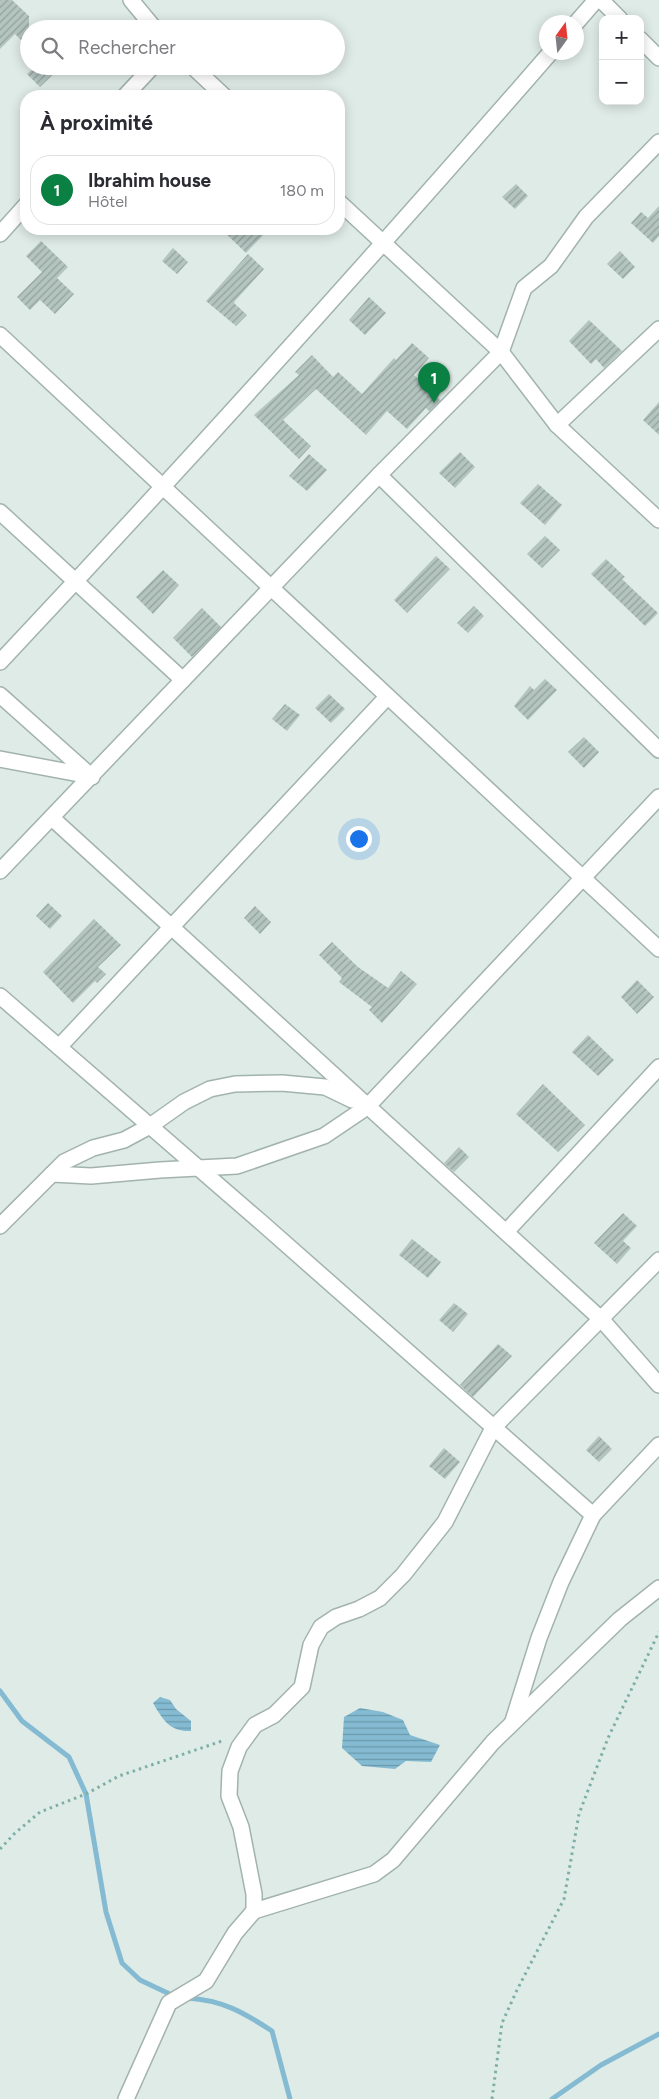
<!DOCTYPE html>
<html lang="fr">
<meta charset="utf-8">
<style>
body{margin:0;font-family:Figtree,sans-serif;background:#f7f7f7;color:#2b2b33}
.controls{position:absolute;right:15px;top:15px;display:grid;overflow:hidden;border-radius:10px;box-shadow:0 2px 12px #0003}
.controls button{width:45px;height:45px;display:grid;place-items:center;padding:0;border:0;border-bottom:1px solid #e1e1e2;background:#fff;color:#2b2b33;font:25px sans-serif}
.compass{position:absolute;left:539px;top:15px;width:45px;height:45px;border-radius:50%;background:#fff;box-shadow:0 2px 12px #0003;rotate:15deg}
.you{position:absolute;left:358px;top:838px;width:18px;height:18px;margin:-12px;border:4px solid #fff;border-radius:50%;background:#1a73e8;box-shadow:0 0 0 8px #1a73e833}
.badge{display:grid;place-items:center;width:32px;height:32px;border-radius:50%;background:#0b8043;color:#fff;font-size:16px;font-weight:700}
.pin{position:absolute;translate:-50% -41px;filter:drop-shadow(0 1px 2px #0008)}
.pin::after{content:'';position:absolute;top:26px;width:18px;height:15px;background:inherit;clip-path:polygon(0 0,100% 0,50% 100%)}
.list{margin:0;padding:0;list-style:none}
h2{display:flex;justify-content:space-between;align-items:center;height:65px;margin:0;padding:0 20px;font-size:21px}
h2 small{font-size:16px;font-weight:400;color:#7c7c81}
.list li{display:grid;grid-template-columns:32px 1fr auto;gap:15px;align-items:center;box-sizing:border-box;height:70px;margin:0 10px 10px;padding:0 10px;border:1px solid #e1e1e2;border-radius:20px}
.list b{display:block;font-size:19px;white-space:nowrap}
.list p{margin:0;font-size:16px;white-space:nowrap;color:#7c7c81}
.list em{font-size:16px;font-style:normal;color:#7c7c81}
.icon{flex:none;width:28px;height:28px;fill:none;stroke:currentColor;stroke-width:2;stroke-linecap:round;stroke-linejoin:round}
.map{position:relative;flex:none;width:659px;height:2099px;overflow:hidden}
.search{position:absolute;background:#fff;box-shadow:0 2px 12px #0003;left:20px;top:20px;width:325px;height:55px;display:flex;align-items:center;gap:12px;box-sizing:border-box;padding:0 18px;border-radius:28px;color:#7c7c81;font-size:19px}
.panel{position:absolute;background:#fff;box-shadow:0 2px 12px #0003;left:20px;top:90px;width:325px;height:145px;border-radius:20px}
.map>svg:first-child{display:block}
.water{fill:url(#water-rules)}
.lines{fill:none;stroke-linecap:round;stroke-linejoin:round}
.stream{stroke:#84bbd2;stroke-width:5}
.building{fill:url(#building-hatch)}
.minor-casing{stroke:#a2b3af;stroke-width:18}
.path{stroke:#7eafa7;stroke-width:3;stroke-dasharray:2.5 4;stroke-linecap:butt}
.minor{stroke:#fff;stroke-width:15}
</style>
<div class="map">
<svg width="659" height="2099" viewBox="0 0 659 2099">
<defs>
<pattern id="water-rules" width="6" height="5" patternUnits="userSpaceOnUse" patternTransform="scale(1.25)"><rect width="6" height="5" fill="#84bbd2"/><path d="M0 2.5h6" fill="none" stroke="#6b99ab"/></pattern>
<pattern id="building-hatch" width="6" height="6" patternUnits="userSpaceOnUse" patternTransform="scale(1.25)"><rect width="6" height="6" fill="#b4c5c0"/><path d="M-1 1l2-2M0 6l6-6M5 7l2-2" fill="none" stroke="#92a19d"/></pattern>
</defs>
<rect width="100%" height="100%" fill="#dfebe7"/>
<g class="water">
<path d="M160 1697 170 1700 176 1709 191 1721V1731C170 1732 163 1720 153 1703Z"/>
<path d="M360 1708 383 1712 403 1720 410 1735 440 1745 431 1762 406 1761 395 1769 362 1766 342 1748 344 1717Z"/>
</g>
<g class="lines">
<g class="stream">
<path d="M0 1691 22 1721 69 1757 86 1794 106 1912 122 1963 140 1980 176 1997"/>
<path d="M187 1998C222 2000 243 2012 272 2031L290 2099"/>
<path d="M552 2099 601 2065 659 2034"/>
</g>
</g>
<g class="building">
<path d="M0 0H12L29 16V48L15 34 0 49Z"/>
<path d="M36 66H62L40 87 27 74Z"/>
<path d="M516 184 528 196 515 209 502 197Z"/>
<path d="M659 206V236L653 243 631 223 641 212 648 218Z"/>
<path d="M221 229H269L246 253Z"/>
<path d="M41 241 68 267 57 278 74 294 55 314 40 300 30 310 17 297 42 272 26 256Z"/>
<path d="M173 248 188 262 177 274 162 261Z"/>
<path d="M620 251 635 267 623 279 607 264Z"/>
<path d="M248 254 264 269 235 301 234 303 247 315 236 326 206 301Z"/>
<path d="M369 297 386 313 365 335 349 320Z"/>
<path d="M589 320 622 351 604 368 596 359 591 364 569 341Z"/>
<path d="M412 343 429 358 414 375 440 400 429 411 426 408 407 429 387 411 366 435 316 389 283 420 311 446 299 459 254 415 299 375 295 372 312 355 333 377 338 372 362 394 394 358 396 360Z"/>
<path d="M659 402V435L643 420Z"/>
<path d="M460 452 475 467 455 488 439 473Z"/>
<path d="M309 454 327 470 307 491 289 476Z"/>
<path d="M538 484 562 505 545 525 520 503Z"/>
<path d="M545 536 560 550 542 568 527 554Z"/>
<path d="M436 556 450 569 407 613 394 600Z"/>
<path d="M606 559 625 577 622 579 658 613 645 626 591 574Z"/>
<path d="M163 570 179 585 153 614 136 597Z"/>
<path d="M474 606 484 616 468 633 457 623Z"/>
<path d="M202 608 221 627 192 657 173 638Z"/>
<path d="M545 679 557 690 528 720 514 706 530 686 534 690Z"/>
<path d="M329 694 345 709 331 723 315 708Z"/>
<path d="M285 704 300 715 287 731 272 719Z"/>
<path d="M584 737 599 752 584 768 568 752Z"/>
<path d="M48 903 62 916 50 929 36 916Z"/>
<path d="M255 906 271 922 260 934 244 918Z"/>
<path d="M94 919 121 945 98 967 106 974 97 983 95 981 73 1003 43 972Z"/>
<path d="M332 942 358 967 388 988 401 971 417 984 382 1023 369 1010 372 1007 339 982 342 978 319 955Z"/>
<path d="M637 980 654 997 637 1014 621 997Z"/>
<path d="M588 1035 614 1060 598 1076 572 1052Z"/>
<path d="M543 1084 585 1125 558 1152 516 1114Z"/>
<path d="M459 1147 469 1157 454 1172 444 1163Z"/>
<path d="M623 1213 637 1226 623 1241 631 1248 617 1264 594 1243Z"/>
<path d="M412 1239 441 1262 428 1278 399 1255Z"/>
<path d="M454 1303 468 1314 453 1332 439 1320Z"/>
<path d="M498 1344 512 1356 473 1397 460 1385Z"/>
<path d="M599 1436 612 1449 599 1462 586 1450Z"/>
<path d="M444 1448 460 1462 445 1479 429 1466Z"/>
</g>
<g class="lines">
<g class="minor-casing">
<g id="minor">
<path d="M131 0 155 29"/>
<path d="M601 0 620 19"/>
<path d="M576 23 596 0"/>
<path d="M640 39 659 58"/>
<path d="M192 66 224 96"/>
<path d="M125 96 153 66"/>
<path d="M339 202 501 352 557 425 659 520"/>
<path d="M0 234 26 205"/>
<path d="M0 335 659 949"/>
<path d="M557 425 659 329"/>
<path d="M379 475 659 750"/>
<path d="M0 512 183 680"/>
<path d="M0 662C188 462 371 259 551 52"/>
<path d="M0 695 92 777"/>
<path d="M0 759 90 776"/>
<path d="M52 818 602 1320 659 1385"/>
<path d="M0 871 379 475 501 352 524 288 551 266 586 217 659 142"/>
<path d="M0 996 262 1223 593 1515 659 1445"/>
<path d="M59 1047 387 697"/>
<path d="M52 1174 91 1176 160 1170 237 1166 324 1136 367 1107 659 797"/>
<path d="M0 1226 64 1162 93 1148 124 1140 150 1126 184 1102 210 1089 235 1084 282 1083 325 1087 352 1100"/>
<path d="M506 1232 659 1067"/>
<path d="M513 1721 539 1638 561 1582 593 1515"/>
<path d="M254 1911V1894L241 1827 229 1796 230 1771 239 1747 255 1725 274 1715 302 1687 311 1645 321 1627 336 1617 359 1609 380 1598 403 1575 445 1522 493 1428 659 1260"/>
<path d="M126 2099 169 2003 206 1981 235 1933 254 1911 374 1874 393 1860 493 1742 620 1619 659 1588"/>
</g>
</g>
<g class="path">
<path d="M0 1849 14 1834 40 1812 86 1794 119 1776 225 1740"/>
<path d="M492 2099 502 2023 517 1990 564 1899 579 1814 608 1738 659 1632"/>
</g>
<use href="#minor" class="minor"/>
</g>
</svg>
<div class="controls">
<button>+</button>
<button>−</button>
</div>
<svg class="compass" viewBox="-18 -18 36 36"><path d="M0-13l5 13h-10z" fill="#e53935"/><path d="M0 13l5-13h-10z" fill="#7c7c81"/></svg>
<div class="you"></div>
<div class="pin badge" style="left:434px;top:403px">1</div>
<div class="search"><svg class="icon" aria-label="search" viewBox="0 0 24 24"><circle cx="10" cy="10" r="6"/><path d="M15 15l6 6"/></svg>Rechercher</div>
<section class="panel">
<h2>À proximité<small></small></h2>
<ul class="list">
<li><span class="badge">1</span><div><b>Ibrahim house</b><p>Hôtel</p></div><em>180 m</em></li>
</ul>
</section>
</div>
